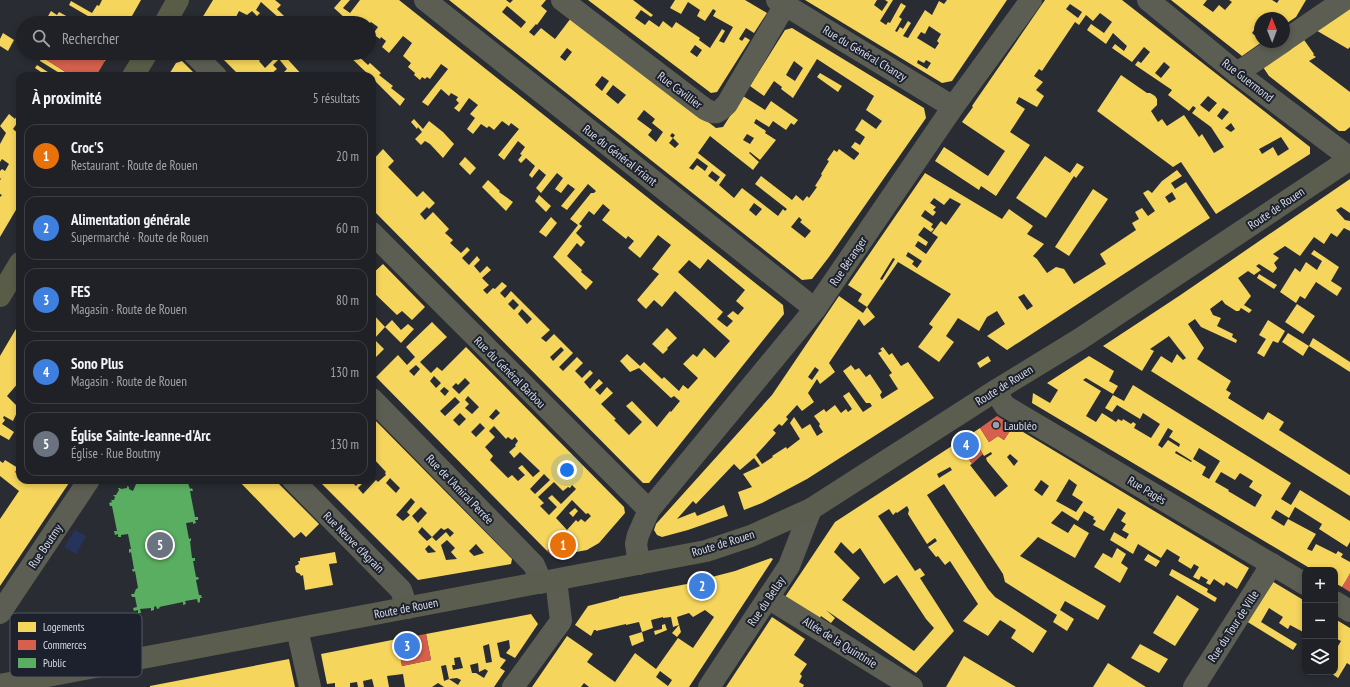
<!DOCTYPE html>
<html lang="fr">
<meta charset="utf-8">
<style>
body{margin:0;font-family:"PT Sans Narrow",sans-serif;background:#27292e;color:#f1f3f6}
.controls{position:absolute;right:12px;bottom:12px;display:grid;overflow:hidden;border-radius:8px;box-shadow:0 2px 6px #0003}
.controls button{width:36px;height:36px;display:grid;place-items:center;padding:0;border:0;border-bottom:1px solid #3c3e43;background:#1f2126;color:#f1f3f6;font:20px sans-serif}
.compass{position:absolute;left:1254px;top:12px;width:36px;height:36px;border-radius:50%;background:#1f2126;box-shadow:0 2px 6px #0003;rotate:359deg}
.you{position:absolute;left:567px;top:470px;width:14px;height:14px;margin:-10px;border:3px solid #fff;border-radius:50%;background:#1a73e8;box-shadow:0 0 0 6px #1a73e833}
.badge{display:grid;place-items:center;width:26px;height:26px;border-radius:50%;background:#b45309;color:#fff;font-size:13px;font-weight:700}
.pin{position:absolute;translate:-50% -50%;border:2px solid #fff;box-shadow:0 1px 4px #0006}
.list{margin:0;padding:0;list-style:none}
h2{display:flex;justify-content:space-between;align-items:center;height:52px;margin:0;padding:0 16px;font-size:17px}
h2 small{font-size:13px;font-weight:400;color:#a1a3a7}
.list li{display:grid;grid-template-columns:26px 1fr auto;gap:12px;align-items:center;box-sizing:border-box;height:64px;margin:0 8px 8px;padding:0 8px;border:1px solid #3c3e43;border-radius:12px}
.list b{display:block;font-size:15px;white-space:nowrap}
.list p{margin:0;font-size:13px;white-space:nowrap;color:#a1a3a7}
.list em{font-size:13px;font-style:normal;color:#a1a3a7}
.icon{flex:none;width:22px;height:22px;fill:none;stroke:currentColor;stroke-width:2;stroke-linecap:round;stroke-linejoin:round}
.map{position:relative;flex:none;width:1350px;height:687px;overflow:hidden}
.search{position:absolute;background:#1f2126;box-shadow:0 2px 6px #0003;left:16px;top:16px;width:360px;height:44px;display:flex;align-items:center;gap:10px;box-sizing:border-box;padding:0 14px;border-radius:22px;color:#a1a3a7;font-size:15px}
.panel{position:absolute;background:#1f2126;box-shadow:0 2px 6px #0003;left:16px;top:72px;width:360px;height:412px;border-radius:12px}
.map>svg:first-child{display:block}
.green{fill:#26345c}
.homes{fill:#f6d55c;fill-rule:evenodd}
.shops{fill:#d6604d}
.public{fill:#5aae61}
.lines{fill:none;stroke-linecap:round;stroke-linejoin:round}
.street{stroke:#5c5e53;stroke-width:22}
.secondary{stroke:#5b5e4f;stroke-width:22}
.primary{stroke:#595d48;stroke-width:22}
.poi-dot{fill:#9b9fa7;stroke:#1c212d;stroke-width:1.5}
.labels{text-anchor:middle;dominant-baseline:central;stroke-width:4;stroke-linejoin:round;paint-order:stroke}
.street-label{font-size:12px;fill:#d9dde5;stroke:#1c212d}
.poi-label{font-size:12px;fill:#d9dde5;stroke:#1c212d;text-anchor:start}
.key{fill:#1c212d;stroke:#555964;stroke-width:1}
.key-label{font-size:11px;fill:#d9dde5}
</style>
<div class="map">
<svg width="1350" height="687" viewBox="0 0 1350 687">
<rect width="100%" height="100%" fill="#292c33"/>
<path class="green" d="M75 530 86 536 76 554 64 547Z"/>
<g class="homes">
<path d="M102 0H141L128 23H90L93 19 69 5 71 1 92 13 97 5 99 6Z"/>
<path d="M213 0H275L281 5 277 9 288 20 286 22 280 17 279 18 261 2 256 10 260 13 257 16 252 11 247 15 239 11 236 17 247 23 249 18 254 23H199Z"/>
<path d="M341 0H350L343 8 350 13 360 0H399L783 305 784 314 649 483H643L372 209V161L383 149 394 161 388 167 417 197 423 191 435 203 429 209 427 207 420 214 425 220 433 212 449 229 445 233 453 240 450 243 461 253 467 247 470 250 462 258 469 265 477 256 480 260 474 266 480 273 487 266 491 270 482 278 489 285 483 290 487 294 493 288 495 289 502 282 507 286 500 293 505 298 511 291 550 330 541 338 546 342 554 334 573 353 559 367 563 371 577 357 583 363 575 371 582 378 590 370 593 373 584 382 590 389 599 379 603 383 595 390 600 395 607 387 613 393 601 404 616 419 614 420 629 435 642 422 626 406 632 401 657 427 670 411 671 412 680 401 674 396 671 398 639 368 630 372 620 361 627 354 640 366 644 362 662 379 664 377 679 391 683 385 688 389 698 378 683 364 693 354 697 357 704 348 715 358 730 341 675 291 662 307 654 300 646 309 637 300 659 274 652 269 671 245 658 235 640 258 628 248 634 241 628 236 626 239 602 220 610 210 603 204 594 215 589 211 579 224 582 226 576 233 585 242 581 247 577 243 567 256 582 270 581 272 593 282 586 290 553 257 578 225 570 219 591 193H594L596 191 588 184 567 210 561 206 575 189 568 184 561 193 555 189 563 178 557 173 541 193 536 188 546 175 539 169 532 178 529 175 535 166 526 158 521 163 518 160 522 155 520 154 525 147 518 141 504 160 498 155 519 129 511 123 509 126 502 121 494 130 489 126 487 128 481 124 473 134 467 129 475 118 470 114 478 105 469 98 459 112 454 108 459 103 456 100 458 97 451 93 449 96 441 89 428 106 422 102 448 69 441 64 430 79 427 77 425 79 422 77 420 80 414 75 415 73 408 67 411 63 403 56 412 43 403 36 389 53 382 47 386 41 381 37 380 39 373 34 378 27 371 22 370 23H362L357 18 353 23H342L346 19 334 8ZM708 259 745 290 736 301 744 308 738 315 733 311 727 316 733 321 727 327 717 319 723 312 678 272 689 260 700 269ZM513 299 519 305 514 310 508 304ZM522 309 532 319 527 324 518 314ZM561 347 564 350 553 361 550 357Z"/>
<path d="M449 0H506L510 3 513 0H546L541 6 547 11 537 25 536 24 529 32 534 36 541 28 555 39 571 18 716 128 723 127 743 96 765 110 771 101 798 120 794 125 791 123 786 130 773 121 769 127 756 119 754 123 766 131 765 133 776 140 760 160 750 152 749 153 759 162 753 170 710 136 698 153 726 175 719 185 734 198 742 188 778 216 783 209 785 211 787 209 755 184 761 176 792 200 796 195 803 201 807 196 809 198 817 187 815 186 822 175 821 174 829 161 827 160 834 150 837 152 839 149 854 160 859 154V153L851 147 855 142 860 145 865 137 855 130 862 119 876 129 882 121 866 110 874 96 817 59 793 98 781 89 782 87 774 81 764 96 750 86 785 30 792 28 924 108 926 118 829 257 812 279 802 280ZM507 6 526 22 521 28 502 12ZM567 48 572 52 565 61 560 57ZM794 61 803 68 795 81 786 75ZM602 76 609 81 602 91 595 85ZM613 85 626 95 618 104 606 94ZM644 110 655 119 652 123 663 132 656 142 648 135 652 130 637 119ZM672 133 675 135 673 138 679 144 675 148 669 143 673 138 670 136ZM747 134 754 138 750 144 743 140ZM697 158 708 166 705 171 697 165 693 170 689 168ZM712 171 720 177 716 182 708 176ZM754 203 762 209 756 216 749 210ZM799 217 802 220 800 222 811 231 805 238 791 227Z"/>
<path d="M588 0H633L653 15 651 17 641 10 635 18 645 25 649 20 659 27 663 21 672 28 676 22 700 38 699 40 710 48 722 29 725 31 719 41 724 43 733 27 713 16 716 11 713 9 705 21 697 16 700 10 688 2 681 14 670 8 675 0H745L767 13 754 33 746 28 739 39 742 41 745 37 750 40 717 92 711 93ZM695 45 702 50 697 57 690 52Z"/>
<path d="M805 0H877L874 5 882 11 888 2 885 0H893L880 21 886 25 888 22 890 23 901 3 906 6 899 17 902 19 895 31 897 32 900 27 903 29 908 21 911 23 903 36 908 38 925 10 932 15 939 1 944 4 947 0H1007L952 81 942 83ZM929 26 941 34 937 41 939 43 935 49 917 38 921 32 925 34ZM918 60 924 63 926 60 931 63 927 69 917 63Z"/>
<path d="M1045 0H1122L1310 147V154L1216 214 1181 162 1173 167 1097 111 1121 75 1147 93H1150L1155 96 1157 99V105L1151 111 1158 122 1162 119 1167 126 1184 115 1199 137 1202 134 1214 153 1224 147 1211 127 1192 113 1196 108 1193 106 1189 111 1168 95 1172 90 1135 65 1138 61 1141 63 1150 52 1144 47 1132 62 1112 48 1115 44 1124 51 1127 46 1113 33 1106 44 1087 30 1091 24 1104 33 1112 22 1100 13 1093 21 1086 15 1079 25 1075 22 1042 71 1039 69 1034 76 1043 82 1036 90 1044 96 1037 107 1019 97 1016 103 1025 109 1010 132 1030 145 996 196 981 186 979 190 935 161 944 147 988 176 1005 151 962 122 973 107 972 106ZM1070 4 1082 12 1078 18 1066 9ZM1164 62 1170 67 1161 78 1155 73ZM1208 96 1217 103 1209 112 1200 105ZM1223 108 1229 112 1222 120 1217 116ZM1231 123 1235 129 1231 132 1225 128ZM1281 137 1289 149 1278 156 1273 147 1262 154 1259 149Z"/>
<path d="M1171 0H1207L1203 5 1213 12 1219 5 1225 10 1232 2 1229 0H1272L1277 3 1279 0H1306L1296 17 1284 25V18H1260V25L1259 23 1252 33 1260 40V42H1262L1242 56Z"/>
<path d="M1350 8V47L1348 49 1314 29Z"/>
<path d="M51 11 57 15 59 12 79 23H44Z"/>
<path d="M3 33 14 40 8 51 0 46V39Z"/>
<path d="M1302 37 1314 54 1313 55 1316 57 1309 61 1350 92V127L1345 131H1339L1269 76 1261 64Z"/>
<path d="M91 53H110L105 61Z"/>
<path d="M217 53H267L259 61 265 68 276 57 273 53H282L303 76H291L289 74 288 76H280L287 69 279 59 273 65 277 69 271 74 273 76H240Z"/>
<path d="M346 53H355L368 65 370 63 381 73 379 75 393 86 391 88 405 99 400 106 372 78V76H370Z"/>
<path d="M42 57 64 71 72 76H60L61 74 40 61Z"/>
<path d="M182 61 197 76H168L176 63Z"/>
<path d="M37 65 54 76H38L41 72 35 68Z"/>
<path d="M820 73 842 86 838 92 817 77Z"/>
<path d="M20 110V119L13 129 20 135V203L0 237V197L2 195 0 194V180L1 179 0 178V171L2 169 5 171 9 164 2 159 0 162V144L6 133 0 126 9 114 15 119Z"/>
<path d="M414 119 423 129 429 121 443 132 454 144 443 158 430 144 425 141 421 145 415 139 422 132 418 127 417 129 411 122Z"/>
<path d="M1045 156 1070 173 1077 163 1084 167 1076 178 1074 176 1046 218 1016 198Z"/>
<path d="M465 157 476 168 470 175 459 164Z"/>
<path d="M1177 170 1182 176 1171 183 1175 189 1186 182 1210 218 1007 350 987 336 1005 324 997 311 987 317 979 331 958 318 946 336 954 342 939 362 918 347 933 327 929 324 951 294 898 262 867 307 858 301 862 294 848 285 925 173 1002 219 1009 209 1033 226 1027 234 1044 244 1033 256 1037 259 1047 273 1056 267 1064 269 1074 284 1106 264 1100 254 1136 230 1132 223 1139 219 1135 212 1142 208 1148 216 1155 211 1143 193 1148 190 1152 193 1162 181ZM1172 192 1176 199 1169 203 1165 197ZM934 198 944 205 950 198 961 204 946 225 941 221 932 233 938 237 926 254 915 246 918 241 926 246 928 242 918 235 924 227 931 232 934 229 931 227 933 224 921 216 925 210 933 216 936 212 933 210 936 207 930 203ZM908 252 922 261 917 268 912 264 914 261 906 256ZM893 258 895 259 882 280 880 279ZM1024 294 1033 306 1027 310 1018 297Z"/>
<path d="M1350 179V213L1341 207 1336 210 1345 220 1350 221V231L1344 228 1337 237 1331 233 1324 244 1314 237 1300 256 1285 246 1273 254 1279 258 1274 263 1277 268 1273 273 1259 264 1256 266 1261 270 1254 275 1248 271 1238 278 1251 296 1244 305 1252 310 1249 313 1241 308 1239 311H1236L1225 304 1222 300 1210 309 1213 315 1221 318 1217 326 1233 334 1232 337 1237 340 1236 343 1201 327 1195 319 1188 324 1204 348 1197 359 1231 381 1226 390 1231 393 1228 398 1263 420 1268 412 1284 422 1279 430 1350 475V496L1151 371 1161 356 1172 363 1177 354 1183 360 1186 358 1169 336 1150 349 1154 351 1142 371 1103 346 1179 296Z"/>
<path d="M488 180 500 191 499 192 513 202 506 211 482 187Z"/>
<path d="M1093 189 1108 199 1069 256 1055 247Z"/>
<path d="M539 195 551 206 546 212 535 201Z"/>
<path d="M551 217 557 223 546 237 539 232Z"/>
<path d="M1314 250 1339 267 1331 281 1342 288 1337 296 1316 282 1305 299 1300 296 1296 303 1280 292 1295 268 1300 272 1306 262 1317 270 1322 261 1311 254Z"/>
<path d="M383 264 425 307 412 320 402 311 397 315 372 291V274Z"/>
<path d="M1259 274 1277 285 1274 289 1257 278Z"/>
<path d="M839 296 863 313 867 307 875 317 864 326 859 319 858 320 829 363 835 372 820 384 817 379 808 393 814 402 802 411 797 405 786 417 788 419 782 426 779 424 773 430 776 433 756 455 762 464 773 457 772 456 786 447 787 449 800 439 790 423 794 417 802 429 810 424 817 436 823 432 819 426 820 424 814 416 824 409 826 412 835 405 841 413 846 409 848 412 852 409 843 396 849 392 863 412 872 406 870 403H866L843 371 851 365 855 370 859 368 866 377 870 374 882 392 880 395 882 399 898 389 889 375 892 373 878 353 882 351 880 349 883 347 889 355 892 353 901 366 908 362 934 398 807 479 762 503 744 510 738 492 752 487 743 474 760 466 754 458 740 470 734 464 696 504 693 501 677 519 695 512 697 516 724 505 728 516 688 530 662 537 657 535 654 530 656 524 772 395ZM815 367 819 370 812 380 808 377Z"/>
<path d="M1297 304 1315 316 1303 334 1285 322Z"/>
<path d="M372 313 385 327 374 339 384 349 372 361V330L374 328 372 326Z"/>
<path d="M392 320 401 330 408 324 414 329 401 343 385 327Z"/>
<path d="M1268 320 1285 331 1278 343 1273 341 1264 357 1257 353 1266 339 1259 335Z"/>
<path d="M20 322V381L7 396 19 408 13 421 4 416 3 418 5 420 2 424 14 432 9 440 0 435V356Z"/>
<path d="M432 322 447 337 420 362 431 373 437 367 442 371 466 347 624 507 625 513 599 543 587 550 576 552 561 537 547 551 376 377 398 355 407 365 415 357 406 347ZM416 365 420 369 414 376 409 371ZM434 376 441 383 436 388 430 381ZM465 378 470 383 459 394 452 387 456 383 458 385ZM444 387 449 391 445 396 440 391ZM468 396 479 407 472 414 465 408 469 404 465 400ZM455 397 460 402 445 416 440 411ZM496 409 500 413 493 420 489 417ZM460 413 466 419 459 426 453 420ZM480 423 485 428 476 437 471 432ZM494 426 506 439 508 437 512 440 515 437 518 441 515 445 516 446 509 452 514 458 520 452 540 471 533 477 522 465 518 468 525 475 518 481 512 475 508 478 490 460 493 456 485 447 495 437 489 431ZM544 474 550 480 535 494 530 489ZM554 482 563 491 568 487 570 488 572 485 576 489 561 504 552 495 548 498 557 507 549 515 540 506 544 503 538 497ZM572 500 586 514 588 513 591 516 585 522 581 519 578 522 576 520 567 530 556 518Z"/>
<path d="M667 328 677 338 667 348 668 349 663 354 652 344Z"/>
<path d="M1288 333 1309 346 1303 356 1282 342Z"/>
<path d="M1313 338 1350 362V372L1309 346Z"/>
<path d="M988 356 991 361 980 368 977 363Z"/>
<path d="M1089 356 1114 371 1109 381 1118 386 1113 394 1086 378 1083 380 1101 391 1086 416 1096 422 1102 413 1116 422 1118 419 1122 421 1123 419 1131 424 1133 422 1136 424 1134 428 1151 438 1160 424 1143 413 1140 419 1117 405 1112 412 1105 408 1113 395 1124 401 1133 385 1291 483 1281 499 1291 505 1300 490 1350 521V542L1347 547 1319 529 1322 524 1295 507 1289 518 1276 510 1271 518 1284 526 1288 519 1316 534 1307 549 1312 551 1316 544 1336 554 1338 551 1343 554 1341 557 1350 562V575L1342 587 1335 583V570H1313L1032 403 1033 393 1050 403 1058 390 1047 383ZM1168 428 1173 431 1169 437 1180 444 1179 447 1168 440 1162 448 1158 445ZM1199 448 1220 461 1209 479 1202 475 1206 467 1193 459ZM1176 451 1192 461 1191 462 1175 453ZM1221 472 1235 480 1240 473 1253 481 1249 487 1262 495 1255 507 1228 491 1229 490 1215 482Z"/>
<path d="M372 417 512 559 511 564 418 580 318 480H350L356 486 361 480H366L358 488 363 494 376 480 378 482 386 475 385 473 386 472 372 457ZM390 478 400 488 396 493 386 483ZM411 498 415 502 407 512 410 515 403 521 396 515ZM421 507 427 513 418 523 412 516ZM422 527 432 537 441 528 444 530 448 528 454 533 450 537 446 532 436 541 432 537 427 541 418 532ZM447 540 455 548 451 552 457 559 446 560 441 545ZM476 544 484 553 474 556 469 551ZM429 545 436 552 428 553 425 549Z"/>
<path d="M1013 426 1249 568 1237 589 1226 582 1224 586 1214 579 1210 585 1206 583 1208 580 1201 576 1199 580 1193 577 1199 567 1194 564 1191 569 1178 561 1180 557 1167 549 1161 558 1138 544 1133 554 1110 540 1114 532 1126 539 1129 534 1122 530 1126 524 1121 521 1126 513 1118 508 1104 531 1093 525 1096 521 1093 519 1094 517 1084 511 1078 521 1062 511 1051 523 1068 533 1074 524 1089 533 1075 558 1038 537 1020 556 1106 606 1098 620 1065 601 1060 610 1074 619 1067 631 1053 622 1057 615 1005 582 1003 574 944 484 927 495 988 589 995 597 1047 631 1033 653 1011 638 1016 630 1000 620 988 636 963 621 978 604 950 561 945 565 938 556 936 557 928 547 937 541 935 538 927 544 908 514 909 510 907 506 897 513 896 512 893 515 889 509 878 516 915 571 920 568 925 575 920 578 954 631 916 673 826 610 835 618 831 623 821 616 818 621 785 597 835 522 958 442 972 464 970 465 995 497 1008 486 987 461 986 458 992 454 991 452 984 456 979 448 976 449 968 436 980 428 989 442 998 436 1004 440ZM1010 454 1018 461 1014 466 1007 457ZM950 467 952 470 939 478 937 474ZM1069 479 1077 485 1072 495 1083 502 1076 512 1056 501ZM1041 480 1049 486 1042 496 1034 490ZM841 542 853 554 860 548 884 584 897 575 926 619 934 628 914 651 842 600 860 578 834 552Z"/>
<path d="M5 460 18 468 15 472 20 476V480H71L0 586V519L19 491 0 476V461L3 463Z"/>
<path d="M238 480H275L319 524 306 537 301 532 294 538Z"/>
<path d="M575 508 578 511 573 517 569 513Z"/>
<path d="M1117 548 1126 554 1121 563 1128 568 1120 583 1094 567 1103 553 1112 558Z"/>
<path d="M335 552 337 563 329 564 333 585 305 590 303 575 301 576 300 574 296 572 295 566 299 564 298 561H300V558Z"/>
<path d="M1148 554 1160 561 1156 567 1144 560Z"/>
<path d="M771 558 773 559 689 687H589L584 683 581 687H532L567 636 593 654 587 662 615 682 635 653 656 669 678 638 693 648 714 617 705 610 693 617 689 613 677 617 679 625 673 627 671 617 663 618V617L651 620 653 628 642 632 639 622 626 625V624L596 631V630H594L591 636 575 625 588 606 619 598V597L692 583 697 597 713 594 708 578 735 571ZM660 671 672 680 668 686 656 677Z"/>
<path d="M1172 569 1208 589 1207 592 1217 598 1215 602 1169 575Z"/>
<path d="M1270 580 1305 601V633L1290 625 1288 629 1279 623 1283 617 1269 608 1261 622 1297 644 1293 650 1246 621Z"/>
<path d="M1177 595 1199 609 1175 646 1153 633Z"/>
<path d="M531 614 538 624 515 658 506 653 510 648 509 640 497 643 500 657 506 660 500 668 505 671 494 687H444L438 683 432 687H405L403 674 387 676 389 687H374L372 679 363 681 364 687H358L357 682 350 683V687H335V683L327 684 321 654 397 639 402 666 431 660 426 634ZM489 644 492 662 486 663 483 646ZM460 657 463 668 453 670 452 665H455L454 658ZM478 663 479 672 485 669 488 671 484 678 476 673H472L470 665ZM446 665 449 679 457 678 461 680 458 685 449 679 444 681 441 666Z"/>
<path d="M772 617 805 639 794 655 807 664 800 674 802 676 799 682 804 685 803 687H726Z"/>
<path d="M1335 619 1350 628V665L1347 663 1338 678 1329 672H1335V660L1338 655 1335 653V651L1341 641 1337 639 1335 641Z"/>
<path d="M665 624 667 630 655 635 654 631 662 629V625Z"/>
<path d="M679 625 681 632 677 637 672 633Z"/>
<path d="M642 632 644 641 632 646 629 636Z"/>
<path d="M1140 644 1168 659 1159 673 1131 658Z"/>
<path d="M964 656 1016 687H946Z"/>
<path d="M289 659 295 687H150V686Z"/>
<path d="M1108 663 1146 687H1093Z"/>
</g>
<g class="shops">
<path d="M35 53H91L105 61 96 76H72Z"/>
<path d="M997 416 1013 426 1004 440 998 436 989 442 980 428Z"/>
<path d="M968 436 976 449 979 448 983 454 972 464 958 442Z"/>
<path d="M561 537 576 552 552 556 547 551Z"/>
<path d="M1350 573V592L1342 587Z"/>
<path d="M708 578 713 594 697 597 692 583Z"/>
<path d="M426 634 431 660 402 666 397 639Z"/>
</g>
<path class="public" d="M139 480H187L190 489 192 488 193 491H190L195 517H198V520H195L196 523 193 524V522L186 523 189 539 191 538V541H190L192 558H195V561H193L196 577H198L199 579 196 580 199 595H201L202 598H200V602L198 603 197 599 185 601 186 604 183 605V602L159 607 160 608 157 609 156 606 154 607V610L151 611V608L140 609 141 613H138V610L134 611 133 608 137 607 135 597H132L131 594H134L136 589 138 588 135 571 133 572 132 569H134L131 552 129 553V549H131L128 534 121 535V537H118V534L115 535 114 531H117L112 506H110L109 503 112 502 111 500H114L115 497 113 495H116L119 490 118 488H120L121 489 127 488V486L129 487V489L133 491 136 484 134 483Z"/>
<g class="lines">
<g class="street">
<path d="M425 0 815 309"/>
<path d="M562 0 705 109C716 115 718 113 727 104L785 5"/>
<path d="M777 0 953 107"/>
<path d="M1148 0 1237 73 1350 158"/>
<path d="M1284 41 1344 0"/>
<path d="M193 53 216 76"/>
<path d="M1237 73 1283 42"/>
<path d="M372 233 649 510"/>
<path d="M995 391 1005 406 1305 584"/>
<path d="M372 399 534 565 537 572 540 583"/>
<path d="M293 480 401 590 407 608"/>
<path d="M639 564 636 544 638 535 649 510 815 309 953 107 1031 0"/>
<path d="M768 598 912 687"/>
<path d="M1335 602 1350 611"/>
<path d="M0 613 89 480"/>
<path d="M297 629 310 687"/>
<path d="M513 687 561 621 556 580"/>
<path d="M709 687 789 566 811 509"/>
<path d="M1194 687 1272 564"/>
</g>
<path class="secondary" d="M0 685 706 551 751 536 811 509 995 391 1080 339 1350 159"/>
<g class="primary">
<path d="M165 23 178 0"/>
<path d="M133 76 147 53"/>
<path d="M0 296 20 263"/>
</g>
</g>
<circle class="poi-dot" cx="996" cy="425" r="4"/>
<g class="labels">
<g class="street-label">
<text transform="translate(865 53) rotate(31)">Rue du Général Chanzy</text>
<text transform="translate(1248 80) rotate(38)">Rue Guermond</text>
<text transform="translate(680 90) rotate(37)">Rue Cavillier</text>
<text transform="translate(620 155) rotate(38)">Rue du Général Friant</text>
<text transform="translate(1276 208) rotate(-34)">Route de Rouen</text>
<text transform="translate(848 261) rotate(-56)">Rue Béranger</text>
<text transform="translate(510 372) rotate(45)">Rue du Général Barbou</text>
<text transform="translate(1004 385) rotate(-32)">Route de Rouen</text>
<text transform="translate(460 489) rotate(46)">Rue de l'Amiral Perrée</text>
<text transform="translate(1147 490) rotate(31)">Rue Pagès</text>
<text transform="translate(354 542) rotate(45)">Rue Neuve d'Agrain</text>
<text transform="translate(723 543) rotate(-17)">Route de Rouen</text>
<text transform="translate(45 546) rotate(-56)">Rue Boutmy</text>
<text transform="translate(766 601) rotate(-56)">Rue du Bellay</text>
<text transform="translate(406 608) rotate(-11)">Route de Rouen</text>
<text transform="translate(1233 626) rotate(-57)">Rue du Tour de Ville</text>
<text transform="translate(840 642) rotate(32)">Allée de la Quintinie</text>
</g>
<g class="poi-label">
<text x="1004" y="425">Laubléo</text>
</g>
</g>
<rect x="10" y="613" width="132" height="64" rx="6" class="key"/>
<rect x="18" y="622" width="18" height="10" fill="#f6d55c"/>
<rect x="18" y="640" width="18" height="10" fill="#d6604d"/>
<rect x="18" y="658" width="18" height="10" fill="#5aae61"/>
<g class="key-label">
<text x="43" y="631">Logements</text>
<text x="43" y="649">Commerces</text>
<text x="43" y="667">Public</text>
</g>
</svg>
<div class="controls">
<button>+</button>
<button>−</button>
<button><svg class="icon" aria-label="layers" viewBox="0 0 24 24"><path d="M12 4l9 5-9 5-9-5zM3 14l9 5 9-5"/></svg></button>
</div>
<svg class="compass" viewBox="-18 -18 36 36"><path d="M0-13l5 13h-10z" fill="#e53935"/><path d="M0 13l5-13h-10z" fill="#a1a3a7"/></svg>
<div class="you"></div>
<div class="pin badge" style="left:563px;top:545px;background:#e8710a">1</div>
<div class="pin badge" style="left:702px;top:586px;background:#3f7fe0">2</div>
<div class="pin badge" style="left:407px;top:646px;background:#3f7fe0">3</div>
<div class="pin badge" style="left:966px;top:445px;background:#3f7fe0">4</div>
<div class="pin badge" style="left:160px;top:545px;background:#6b7280">5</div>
<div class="search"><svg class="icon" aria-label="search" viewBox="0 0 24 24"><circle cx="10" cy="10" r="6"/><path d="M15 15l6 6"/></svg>Rechercher</div>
<section class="panel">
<h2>À proximité<small>5 résultats</small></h2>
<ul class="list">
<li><span class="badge" style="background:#e8710a">1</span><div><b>Croc'S</b><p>Restaurant · Route de Rouen</p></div><em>20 m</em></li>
<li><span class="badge" style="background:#3f7fe0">2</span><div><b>Alimentation générale</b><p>Supermarché · Route de Rouen</p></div><em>60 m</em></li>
<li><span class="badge" style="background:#3f7fe0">3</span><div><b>FES</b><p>Magasin · Route de Rouen</p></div><em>80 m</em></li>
<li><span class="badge" style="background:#3f7fe0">4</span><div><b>Sono Plus</b><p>Magasin · Route de Rouen</p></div><em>130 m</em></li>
<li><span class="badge" style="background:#6b7280">5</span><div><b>Église Sainte-Jeanne-d'Arc</b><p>Église · Rue Boutmy</p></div><em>130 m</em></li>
</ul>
</section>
</div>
